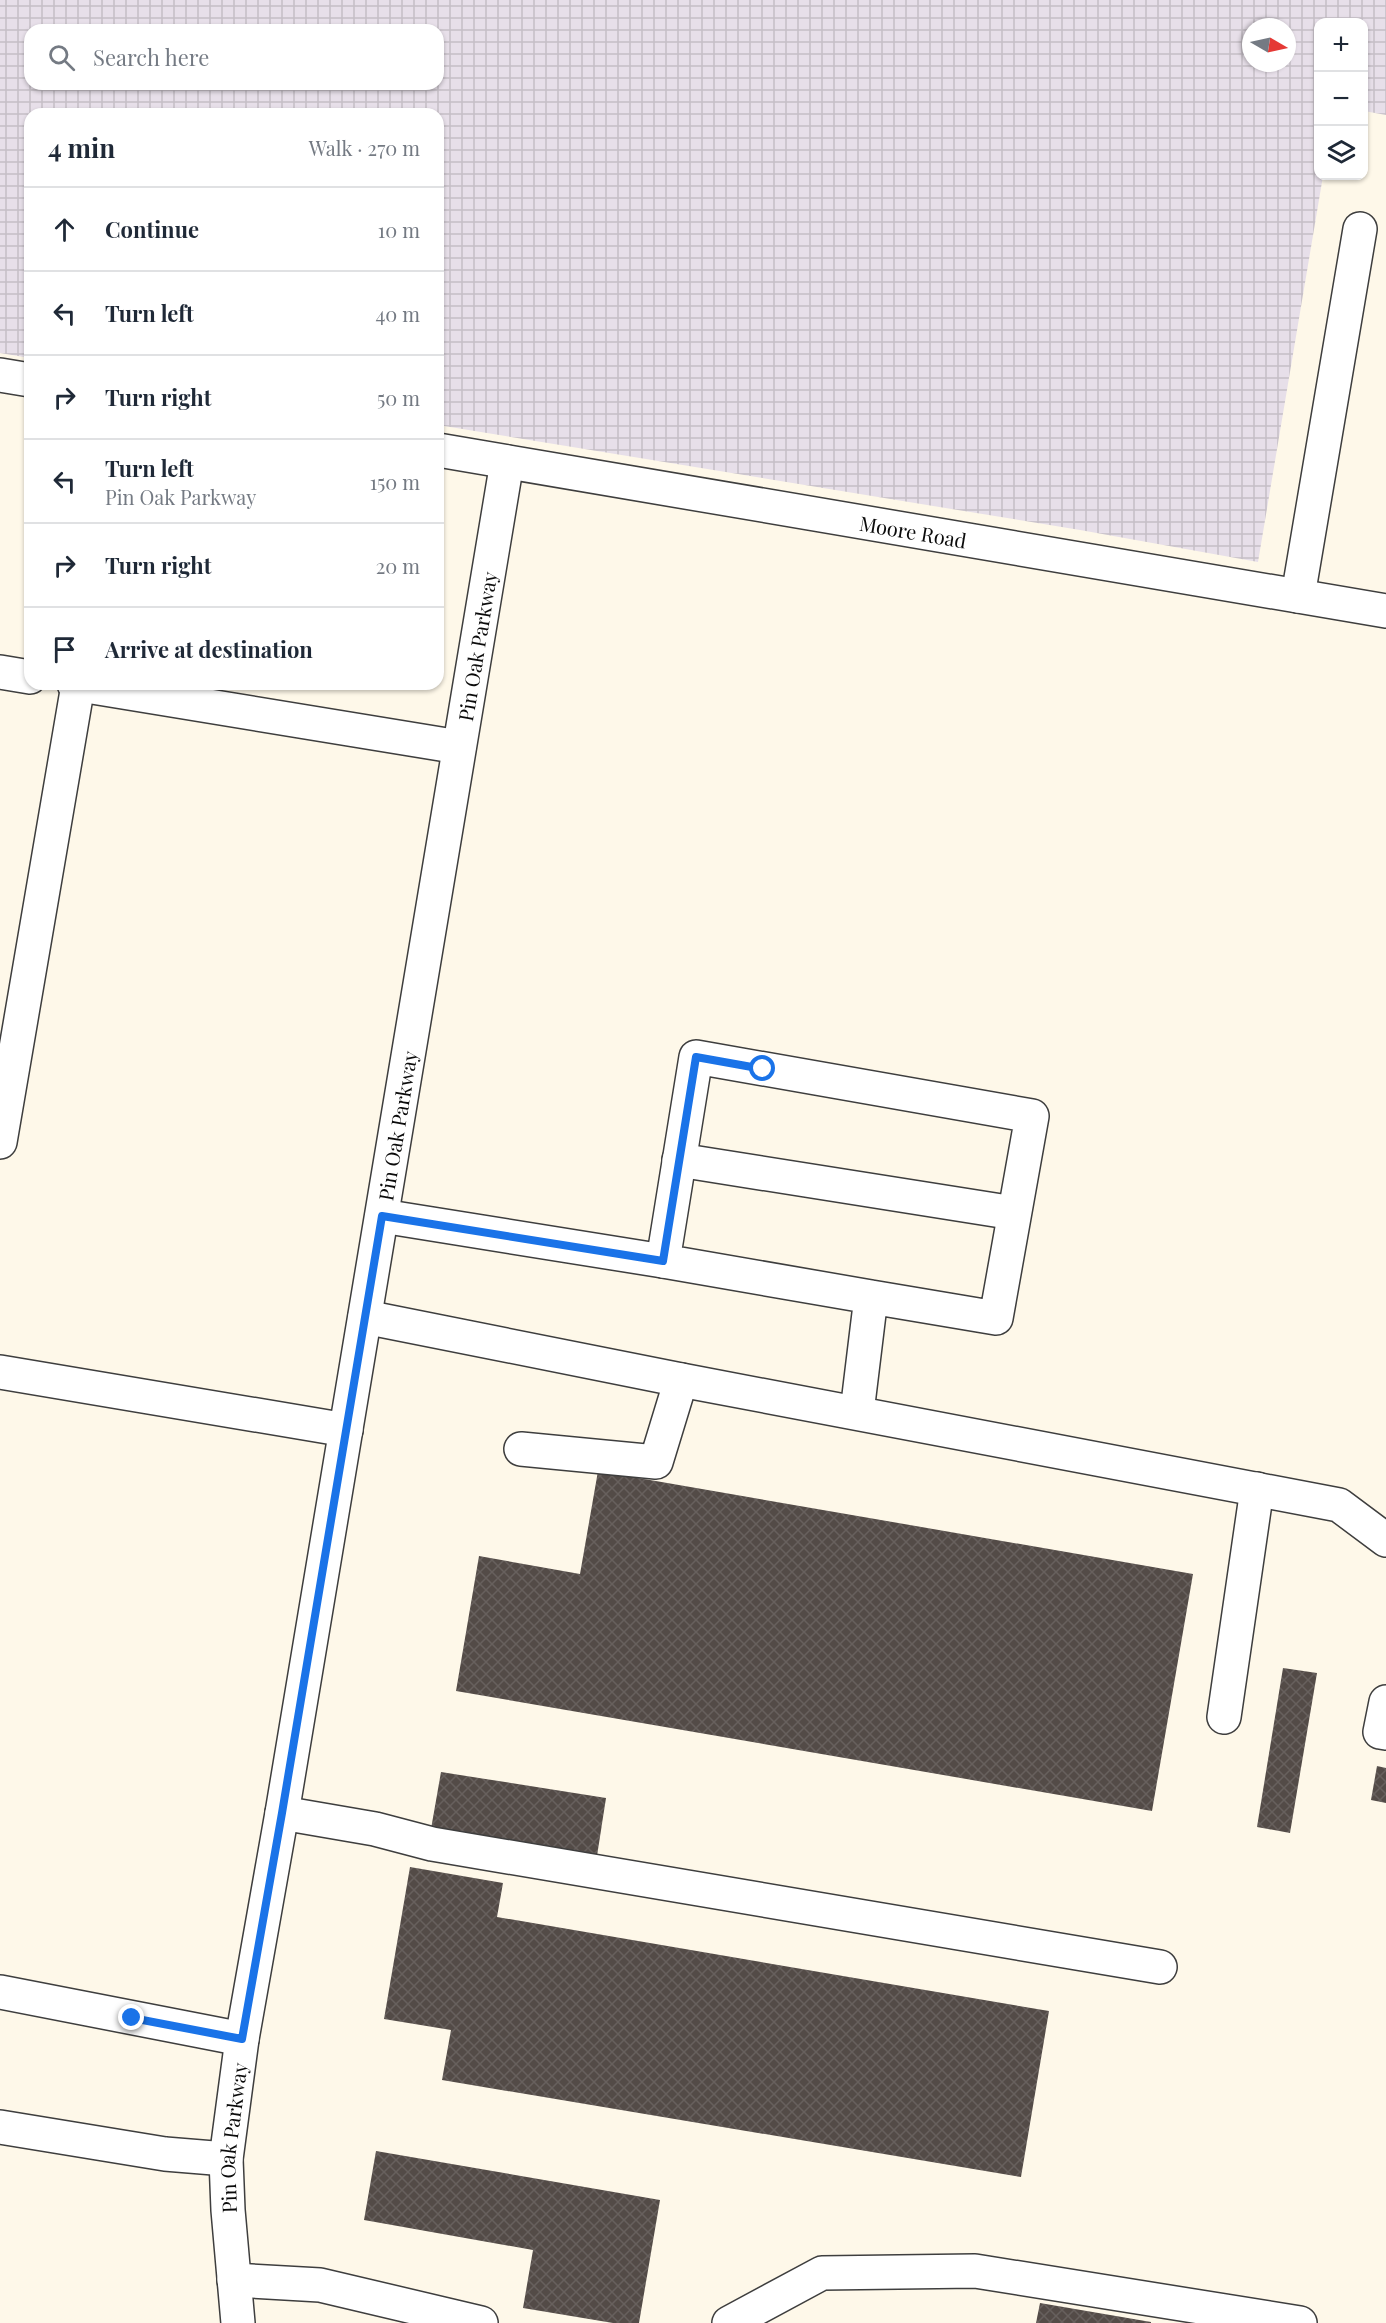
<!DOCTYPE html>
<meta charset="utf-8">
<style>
body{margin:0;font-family:"Playfair Display",serif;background:#f2f2f3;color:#1f2937}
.controls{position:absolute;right:18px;top:18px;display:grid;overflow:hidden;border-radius:12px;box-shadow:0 2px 4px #0004}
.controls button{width:54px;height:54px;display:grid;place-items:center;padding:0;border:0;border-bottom:2px solid #e0e1e3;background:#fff;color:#1f2937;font:30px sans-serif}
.compass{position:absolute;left:1242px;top:18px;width:54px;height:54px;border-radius:50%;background:#fff;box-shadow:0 2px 4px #0004;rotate:99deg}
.stop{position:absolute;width:18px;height:18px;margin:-14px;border:4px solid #1a73e8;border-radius:50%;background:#fff}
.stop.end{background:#1a73e8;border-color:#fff;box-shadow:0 2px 6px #0008}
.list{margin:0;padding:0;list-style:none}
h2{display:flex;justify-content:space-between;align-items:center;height:78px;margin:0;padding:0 24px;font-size:26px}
h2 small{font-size:20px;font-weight:400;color:#747a83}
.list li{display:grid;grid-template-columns:39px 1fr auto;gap:18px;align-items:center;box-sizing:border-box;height:84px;padding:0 24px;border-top:2px solid #e0e1e3}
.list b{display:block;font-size:22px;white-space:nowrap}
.list p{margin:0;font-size:20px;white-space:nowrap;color:#747a83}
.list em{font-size:20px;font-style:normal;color:#747a83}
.icon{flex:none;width:33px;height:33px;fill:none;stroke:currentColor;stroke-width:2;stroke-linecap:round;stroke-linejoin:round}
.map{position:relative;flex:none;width:1386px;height:2323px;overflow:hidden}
.search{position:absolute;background:#fff;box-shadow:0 2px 4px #0004;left:24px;top:24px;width:420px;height:66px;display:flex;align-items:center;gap:15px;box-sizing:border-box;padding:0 21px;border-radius:18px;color:#747a83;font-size:22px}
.panel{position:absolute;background:#fff;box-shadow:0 2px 4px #0004;left:24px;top:108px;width:420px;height:582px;border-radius:18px}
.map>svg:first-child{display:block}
.industrial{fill:url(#industrial-grid);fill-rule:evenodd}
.building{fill:url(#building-cross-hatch)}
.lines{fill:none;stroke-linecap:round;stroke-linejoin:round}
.minor-casing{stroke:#3e3e3e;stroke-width:36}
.minor{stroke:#fff;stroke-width:33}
.route{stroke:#1a73e8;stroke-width:8}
.labels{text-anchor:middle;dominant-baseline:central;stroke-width:6;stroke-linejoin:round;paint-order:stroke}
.street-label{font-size:20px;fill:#0b0b0b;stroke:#fff}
</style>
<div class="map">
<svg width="1386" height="2323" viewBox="0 0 1386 2323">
<defs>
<pattern id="industrial-grid" width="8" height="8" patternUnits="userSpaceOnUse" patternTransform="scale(1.5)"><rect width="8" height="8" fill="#e7dfe9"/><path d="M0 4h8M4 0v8" fill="none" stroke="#c5bec6"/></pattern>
<pattern id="building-cross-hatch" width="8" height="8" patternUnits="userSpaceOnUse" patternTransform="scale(1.5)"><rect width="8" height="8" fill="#534b47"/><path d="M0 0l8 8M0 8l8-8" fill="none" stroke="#67605d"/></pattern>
</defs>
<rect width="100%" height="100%" fill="#fef8e9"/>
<path class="industrial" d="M0 0H1386V115L1364 111V22H1318V176H1323L1258 562 1080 530 438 425V114H30V358L0 353ZM1251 27H1287V63H1251ZM30 30H438V84H30Z"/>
<g class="building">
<path d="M598 1471 1193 1574 1152 1811 456 1691 479 1556 580 1574Z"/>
<path d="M1283 1668 1317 1673 1290 1833 1257 1827Z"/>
<path d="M1377 1766 1386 1768V1803L1371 1800Z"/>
<path d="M441 1772 606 1798 597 1856 431 1829Z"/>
<path d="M410 1867 503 1883 497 1917 1049 2011 1021 2177 442 2080 451 2030 384 2019Z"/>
<path d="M376 2151 660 2200 639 2323H613L523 2308 533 2250 364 2220Z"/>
<path d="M1040 2303 1151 2322V2323H1036Z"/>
</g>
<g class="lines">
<g class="minor-casing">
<g id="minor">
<path d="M0 375 30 380"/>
<path id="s1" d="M438 450 1386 611"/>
<path d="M1298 596 1360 229"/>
<path d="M0 672 30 677"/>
<path d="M74 684 459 747"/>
<path d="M0 1142 78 685"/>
<path d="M679 1160 1014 1213"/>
<path d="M382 1216 663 1261"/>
<path d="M365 1317 681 1380 1339 1505 1386 1540"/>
<path d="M0 1372 346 1430"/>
<path d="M857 1412 871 1297 996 1318 1032 1116 696 1057 663 1261 871 1297"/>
<path d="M521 1449 656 1462 681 1380"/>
<path d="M1386 1702 1380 1732 1386 1733"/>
<path d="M1224 1717 1257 1489"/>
<path d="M282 1813 375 1829 432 1844 1160 1967"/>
<path d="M0 1992 242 2039"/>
<path d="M0 2127 165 2154 226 2159"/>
<path d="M234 2280 320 2285 481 2323"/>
<path id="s2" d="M238 2323 228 2210 226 2159 242 2039 282 1813 507 462"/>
<path d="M729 2323 822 2273 975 2271 1300 2323"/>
</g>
</g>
<use href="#minor" class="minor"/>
</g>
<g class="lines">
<path class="route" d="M132 2018 242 2039 282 1813 382 1216 663 1261 696 1057 763 1069"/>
</g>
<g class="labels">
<g class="street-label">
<text stroke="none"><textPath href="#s1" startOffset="482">Moore Road</textPath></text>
<text stroke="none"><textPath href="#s2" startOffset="1698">Pin Oak Parkway</textPath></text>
<text stroke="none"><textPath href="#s2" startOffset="1212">Pin Oak Parkway</textPath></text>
<text stroke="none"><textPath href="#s2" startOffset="186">Pin Oak Parkway</textPath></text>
</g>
</g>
</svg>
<div class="controls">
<button>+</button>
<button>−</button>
<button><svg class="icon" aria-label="layers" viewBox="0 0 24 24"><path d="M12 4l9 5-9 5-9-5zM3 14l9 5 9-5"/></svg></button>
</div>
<svg class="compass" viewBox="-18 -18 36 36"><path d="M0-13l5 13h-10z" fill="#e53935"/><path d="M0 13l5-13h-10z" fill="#747a83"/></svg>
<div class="stop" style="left:763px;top:1069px"></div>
<div class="stop end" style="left:132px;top:2018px"></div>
<div class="search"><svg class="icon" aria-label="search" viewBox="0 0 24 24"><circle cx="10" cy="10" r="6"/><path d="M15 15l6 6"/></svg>Search here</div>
<section class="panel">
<h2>4 min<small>Walk · 270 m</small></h2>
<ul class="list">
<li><svg class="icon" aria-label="ahead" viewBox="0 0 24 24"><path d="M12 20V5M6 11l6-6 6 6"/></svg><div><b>Continue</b></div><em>10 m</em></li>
<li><svg class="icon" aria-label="left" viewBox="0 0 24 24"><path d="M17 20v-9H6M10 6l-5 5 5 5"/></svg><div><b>Turn left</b></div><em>40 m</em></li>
<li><svg class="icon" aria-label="right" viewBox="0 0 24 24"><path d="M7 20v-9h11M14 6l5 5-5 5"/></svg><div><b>Turn right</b></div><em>50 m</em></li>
<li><svg class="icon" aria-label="left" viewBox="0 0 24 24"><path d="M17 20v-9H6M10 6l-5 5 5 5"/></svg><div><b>Turn left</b><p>Pin Oak Parkway</p></div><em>150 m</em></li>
<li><svg class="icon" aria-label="right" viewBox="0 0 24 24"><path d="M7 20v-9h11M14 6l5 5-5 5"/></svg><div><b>Turn right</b></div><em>20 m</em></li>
<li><svg class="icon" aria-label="arrive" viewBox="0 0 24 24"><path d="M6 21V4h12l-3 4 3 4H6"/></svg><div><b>Arrive at destination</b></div></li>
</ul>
</section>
</div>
